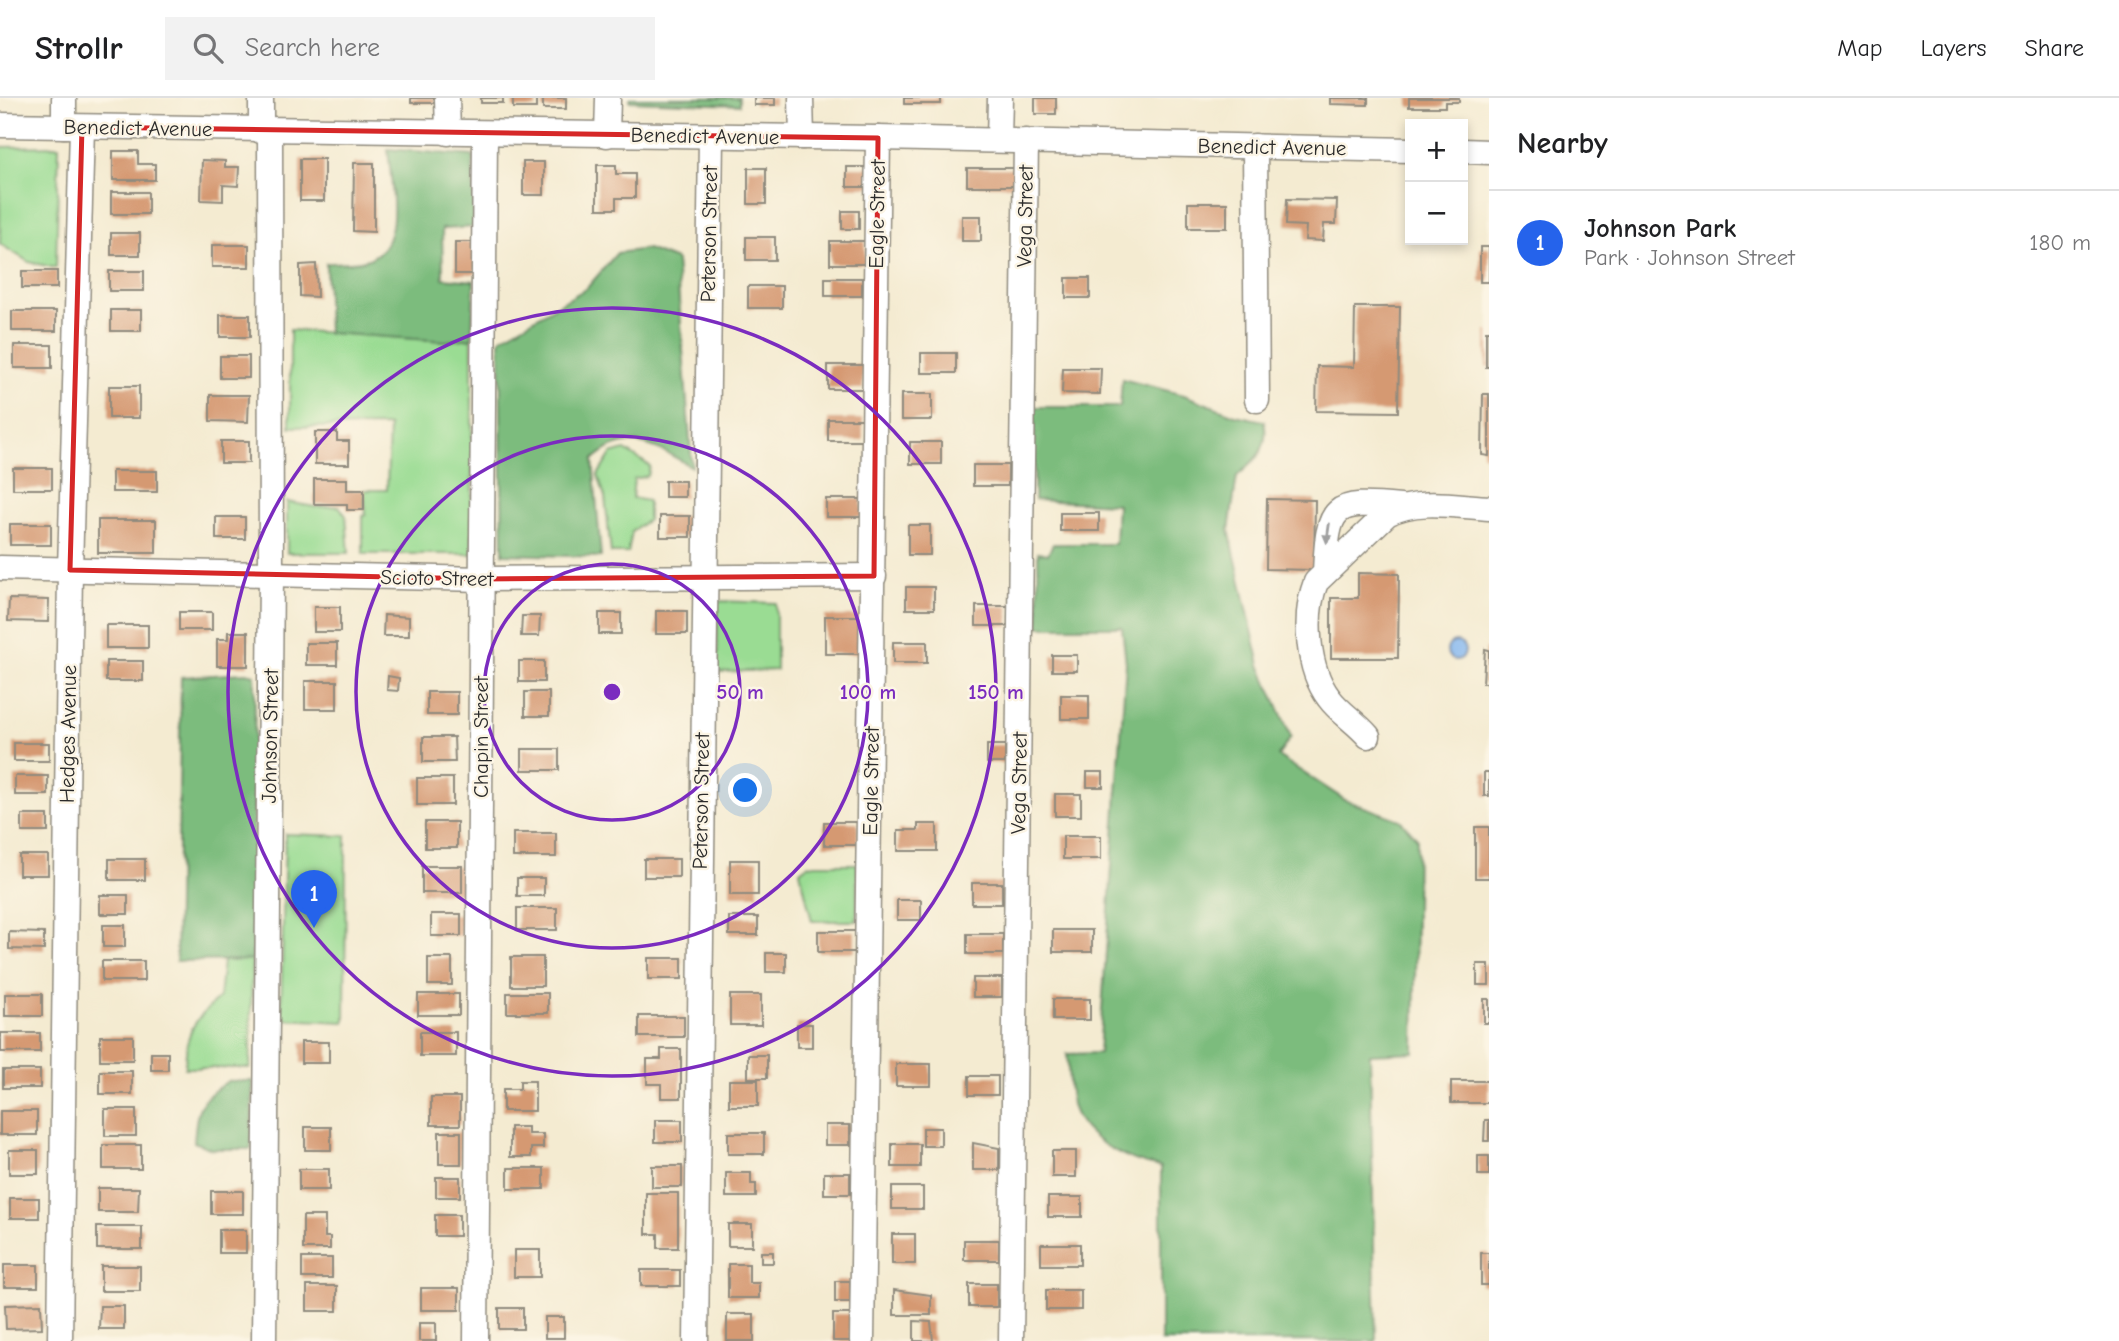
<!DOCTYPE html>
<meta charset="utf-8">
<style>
body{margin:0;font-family:"Comic Neue",sans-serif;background:#f2f2f2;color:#202124}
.controls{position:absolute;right:21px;top:21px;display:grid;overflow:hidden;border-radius:0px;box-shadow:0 4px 10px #0003}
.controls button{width:63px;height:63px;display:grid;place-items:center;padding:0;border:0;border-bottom:2px solid #e0e0e0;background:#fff;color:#202124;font:35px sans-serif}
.you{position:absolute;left:746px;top:693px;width:24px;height:24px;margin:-18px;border:5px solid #fff;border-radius:50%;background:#1a73e8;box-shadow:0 0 0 10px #1a73e833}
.badge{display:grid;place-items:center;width:46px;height:46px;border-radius:50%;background:#2563eb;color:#fff;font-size:23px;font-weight:700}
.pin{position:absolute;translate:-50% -58px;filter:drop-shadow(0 2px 4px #0008)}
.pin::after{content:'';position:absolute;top:37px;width:24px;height:21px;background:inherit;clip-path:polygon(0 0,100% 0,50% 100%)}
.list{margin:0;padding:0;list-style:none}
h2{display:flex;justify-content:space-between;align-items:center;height:91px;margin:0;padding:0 28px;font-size:30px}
h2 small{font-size:23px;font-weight:400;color:#757577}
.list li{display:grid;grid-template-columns:46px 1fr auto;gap:21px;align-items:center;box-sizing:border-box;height:105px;padding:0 28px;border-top:2px solid #e0e0e0}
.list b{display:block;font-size:26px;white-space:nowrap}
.list p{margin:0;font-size:23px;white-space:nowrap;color:#757577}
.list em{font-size:23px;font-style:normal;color:#757577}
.icon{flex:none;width:38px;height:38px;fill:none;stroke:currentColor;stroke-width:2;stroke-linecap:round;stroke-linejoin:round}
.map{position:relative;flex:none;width:1489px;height:1243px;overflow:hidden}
header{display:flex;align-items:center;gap:42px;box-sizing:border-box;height:98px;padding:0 35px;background:#fff;border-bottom:2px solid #e0e0e0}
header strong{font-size:33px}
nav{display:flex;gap:38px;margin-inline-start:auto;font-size:24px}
.search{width:490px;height:63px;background:#f2f2f2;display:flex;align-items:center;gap:18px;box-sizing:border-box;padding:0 24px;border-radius:0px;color:#757577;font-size:26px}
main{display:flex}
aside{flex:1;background:#fff}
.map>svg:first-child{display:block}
.green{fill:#9adc93;stroke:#62845f;stroke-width:2}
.forest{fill:#7bbc7d;stroke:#537454;stroke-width:2}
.water{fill:#82b6f0;stroke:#56708e;stroke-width:2}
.building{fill:#d59972}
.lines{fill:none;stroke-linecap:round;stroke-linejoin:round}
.minor-casing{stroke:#908b7e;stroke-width:27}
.minor{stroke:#fff;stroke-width:24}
.oneway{fill:#a0a0a0}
.marked{fill:none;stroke:#d62828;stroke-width:5;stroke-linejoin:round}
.ring{fill:none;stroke:#7b2cbf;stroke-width:3.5}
.labels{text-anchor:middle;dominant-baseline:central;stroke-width:5;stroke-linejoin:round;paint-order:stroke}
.street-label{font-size:21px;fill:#2b2b2b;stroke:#fcf5e5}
.centre{fill:#7b2cbf;stroke:#fcf5e5;stroke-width:3.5}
.ring-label{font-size:21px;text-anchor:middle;font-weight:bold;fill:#7b2cbf;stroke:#fcf5e5;stroke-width:5;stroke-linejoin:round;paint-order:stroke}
</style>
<header>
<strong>Strollr</strong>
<div class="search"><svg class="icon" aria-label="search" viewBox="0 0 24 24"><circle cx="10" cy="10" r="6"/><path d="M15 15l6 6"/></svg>Search here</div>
<nav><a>Map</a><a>Layers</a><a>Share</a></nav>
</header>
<main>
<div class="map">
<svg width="1489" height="1243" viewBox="0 0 1489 1243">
<rect width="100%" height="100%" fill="#fcf5e5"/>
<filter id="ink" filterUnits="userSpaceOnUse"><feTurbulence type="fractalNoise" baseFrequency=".0143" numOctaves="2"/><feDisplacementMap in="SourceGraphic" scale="14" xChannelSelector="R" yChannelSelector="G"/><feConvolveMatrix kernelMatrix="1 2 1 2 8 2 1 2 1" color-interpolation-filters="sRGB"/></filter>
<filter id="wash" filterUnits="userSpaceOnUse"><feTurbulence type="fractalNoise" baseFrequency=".00686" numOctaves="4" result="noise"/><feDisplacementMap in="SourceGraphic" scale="28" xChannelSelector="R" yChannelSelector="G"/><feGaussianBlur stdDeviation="1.57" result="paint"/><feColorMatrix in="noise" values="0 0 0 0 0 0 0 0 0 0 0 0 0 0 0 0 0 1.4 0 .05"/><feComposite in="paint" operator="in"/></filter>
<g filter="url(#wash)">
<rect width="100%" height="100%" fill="#f4ebd1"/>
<g class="green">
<path d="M59 48 56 170 29 164 0 146V49Z"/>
<path d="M290 232 446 243 472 240V456H363V418L366 417 364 392H387L389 328 290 329Z"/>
<path d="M625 352 650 368 648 378 634 381 632 400 648 403V422L632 433 628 455H611L605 399 598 377 611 356Z"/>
<path d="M287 404 315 409 339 408 346 418 349 455H287Z"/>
<path d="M717 503 776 505V572L718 574Z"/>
<path d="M285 736 346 738 345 924 281 921Z"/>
<path d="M816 766H857V823H812L800 773 808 767Z"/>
<path d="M252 862 250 970H185C186 934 192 924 219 900L223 863Z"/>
</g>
<g class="forest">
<path d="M630 0H739V7L630 3Z"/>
<path d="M388 51 473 58 474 129 442 131 443 180 474 183 472 240 446 243 328 235 326 165C339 164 360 166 371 160 406 143 390 83 388 51Z"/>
<path d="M647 151 676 162 692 369C656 349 629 329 593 362L601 459 503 456 500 241 587 190 617 155Z"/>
<path d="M1122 281 1184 297 1235 317 1264 323C1270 350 1256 362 1237 378L1229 432 1260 567 1291 639 1278 658 1345 702 1400 722 1417 740 1414 954 1370 956 1376 1243H1161V1069C1130 1064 1084 1043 1073 1010 1068 994 1069 973 1067 956L1099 955 1126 565 1122 529H1039L1038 454 1048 456 1053 446H1115L1117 406 1034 402 1035 309H1120Z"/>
<path d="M246 575 255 577 252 862 176 863 181 579Z"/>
<path d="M228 983H253L251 1051H212L194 1044C197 1008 198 1003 228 983Z"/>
</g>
<circle class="water" cx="1456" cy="553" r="9"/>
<g id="blocks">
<g class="building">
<rect x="411" y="0" width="24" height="5"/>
<rect x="481" y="0" width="22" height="5"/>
<rect x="513" y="0" width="23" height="10"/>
<rect x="543" y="0" width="23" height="11"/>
<rect x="754" y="0" width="21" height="7"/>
<rect x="904" y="0" width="37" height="6"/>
<rect x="1035" y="0" width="21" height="16"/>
<path d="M1330 0H1368V7L1330 6Z"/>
<path d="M1409 0H1459V4H1445V9H1409Z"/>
<path d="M113 53H138V66H155V82H113Z"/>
<rect x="300" y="61" width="24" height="42"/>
<path d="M202 62 225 63V69H239L238 88 223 87V103L201 102Z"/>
<rect x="523" y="64" width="21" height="33"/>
<path d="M354 65H374V134L353 133Z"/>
<path d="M597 67H616V76H635V100H616V111H597Z"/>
<rect x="847" y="69" width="25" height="20"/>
<rect x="748" y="70" width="18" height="36"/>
<rect x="967" y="70" width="49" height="18"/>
<rect x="111" y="94" width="37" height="22"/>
<path d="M1287 101 1337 102 1336 126H1324L1323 143 1305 142 1306 128 1286 127Z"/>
<rect x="1188" y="105" width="39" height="25"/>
<rect x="842" y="113" width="17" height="18"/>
<rect x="962" y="118" width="19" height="25"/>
<rect x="111" y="135" width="29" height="22"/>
<rect x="746" y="139" width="29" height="23"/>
<rect x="830" y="143" width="35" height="23"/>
<rect x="455" y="144" width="21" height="32"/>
<rect x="212" y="147" width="37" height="22"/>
<rect x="1480" y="149" width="9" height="35"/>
<path d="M316 166 317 199 300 198V167Z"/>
<rect x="22" y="173" width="35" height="17"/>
<rect x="109" y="173" width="35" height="20"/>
<rect x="825" y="180" width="37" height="18"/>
<rect x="1066" y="180" width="24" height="20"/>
<rect x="748" y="188" width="34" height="22"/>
<path d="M1355 209H1400L1398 314 1316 313 1317 268 1354 269Z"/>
<rect x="111" y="212" width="30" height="21"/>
<rect x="12" y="213" width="44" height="20"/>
<rect x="220" y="217" width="30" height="22"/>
<rect x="1486" y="233" width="3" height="36"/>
<rect x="14" y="247" width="38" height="23"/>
<rect x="921" y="255" width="35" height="20"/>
<rect x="220" y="258" width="29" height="22"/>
<rect x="828" y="267" width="35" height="24"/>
<path d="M1063 270H1101L1100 296 1062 295Z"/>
<rect x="109" y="288" width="30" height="32"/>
<rect x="901" y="296" width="31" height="26"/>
<path d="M1483 296H1489V358L1482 357Z"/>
<path d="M210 297H249L248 324 210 323Z"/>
<rect x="828" y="321" width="35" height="22"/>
<path d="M315 334H337V343H349V366H315Z"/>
<rect x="221" y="343" width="28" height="22"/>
<rect x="910" y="344" width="31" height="22"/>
<rect x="973" y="367" width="35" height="21"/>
<rect x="13" y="370" width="39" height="21"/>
<rect x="112" y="373" width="45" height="21"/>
<path d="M314 381H347V392H364V412H347V406H314Z"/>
<rect x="665" y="383" width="20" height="16"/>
<rect x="826" y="401" width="36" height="18"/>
<path d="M1267 401 1315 402 1314 472 1266 471Z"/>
<rect x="1060" y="415" width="39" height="18"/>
<rect x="660" y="418" width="30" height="21"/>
<rect x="216" y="419" width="29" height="22"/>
<rect x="98" y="422" width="58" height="33"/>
<rect x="10" y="426" width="41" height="21"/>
<rect x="908" y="427" width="22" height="30"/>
<path d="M1358 475 1399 476 1398 560H1331V500H1358Z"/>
<rect x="906" y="489" width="28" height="22"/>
<path d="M9 501 49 502 48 524 8 523Z"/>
<rect x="976" y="508" width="33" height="20"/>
<rect x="314" y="509" width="26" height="25"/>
<rect x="656" y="513" width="31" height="23"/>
<rect x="179" y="514" width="33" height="18"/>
<rect x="599" y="515" width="22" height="21"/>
<path d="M384 517 409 519V538H383Z"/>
<path d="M522 518H540L539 538H521Z"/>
<rect x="825" y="518" width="35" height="38"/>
<rect x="106" y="527" width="42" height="23"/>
<path d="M228 534H248V568H217V541H228Z"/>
<rect x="893" y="544" width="34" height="21"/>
<rect x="306" y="545" width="31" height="22"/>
<path d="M1485 551 1489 552V585H1483Z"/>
<rect x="1052" y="557" width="25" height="16"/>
<rect x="106" y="563" width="37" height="20"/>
<rect x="519" y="563" width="25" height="21"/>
<path d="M388 578 399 580 398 593 387 592Z"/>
<rect x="305" y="583" width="32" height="28"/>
<rect x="427" y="594" width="30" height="23"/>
<rect x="525" y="594" width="24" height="24"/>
<rect x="1061" y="597" width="28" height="24"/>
<path d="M423 639H454L455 664H423Z"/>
<rect x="14" y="645" width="35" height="18"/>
<rect x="987" y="647" width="18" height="18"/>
<rect x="522" y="651" width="37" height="21"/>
<rect x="1087" y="674" width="16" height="15"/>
<rect x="1484" y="674" width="5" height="24"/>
<rect x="15" y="678" width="33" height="19"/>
<rect x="417" y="680" width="36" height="27"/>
<rect x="1055" y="696" width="26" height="22"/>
<rect x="22" y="717" width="26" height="17"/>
<rect x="425" y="724" width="32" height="26"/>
<rect x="824" y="724" width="34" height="23"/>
<path d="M918 726H937V753H898V732H918Z"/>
<rect x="1475" y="729" width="14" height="51"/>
<rect x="513" y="735" width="43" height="24"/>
<rect x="1063" y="738" width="38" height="23"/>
<rect x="19" y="757" width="29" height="20"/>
<rect x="109" y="761" width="36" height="21"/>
<rect x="644" y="761" width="35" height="18"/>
<rect x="730" y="762" width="28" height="35"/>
<rect x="422" y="768" width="40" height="27"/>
<rect x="517" y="780" width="27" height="18"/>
<rect x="972" y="785" width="30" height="21"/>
<rect x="100" y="797" width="28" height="19"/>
<rect x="897" y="802" width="24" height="20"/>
<rect x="517" y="810" width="40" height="22"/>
<rect x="431" y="816" width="30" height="22"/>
<rect x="729" y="819" width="29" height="18"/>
<rect x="103" y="827" width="22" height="22"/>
<rect x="1053" y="832" width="39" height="22"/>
<rect x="818" y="833" width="37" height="21"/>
<path d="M9 834 44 835V852L9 851Z"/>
<rect x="967" y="836" width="36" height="20"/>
<rect x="766" y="855" width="20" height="19"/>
<rect x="511" y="859" width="32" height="29"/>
<rect x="428" y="860" width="24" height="27"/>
<rect x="648" y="860" width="34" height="21"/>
<rect x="102" y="863" width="42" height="20"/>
<rect x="1477" y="866" width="12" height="21"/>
<rect x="973" y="880" width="29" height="19"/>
<rect x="507" y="895" width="41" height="20"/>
<rect x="5" y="896" width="37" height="22"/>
<rect x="418" y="896" width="41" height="21"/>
<rect x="730" y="897" width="31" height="30"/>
<rect x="1053" y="901" width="37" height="21"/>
<rect x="1484" y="901" width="5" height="24"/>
<rect x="639" y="918" width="45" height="21"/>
<rect x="797" y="926" width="15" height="23"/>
<rect x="420" y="934" width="36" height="24"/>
<rect x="1" y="935" width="39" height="19"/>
<rect x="100" y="938" width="33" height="24"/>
<rect x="301" y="944" width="28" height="21"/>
<path d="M661 951H681V1000H661V986H647V961H661Z"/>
<rect x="151" y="955" width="17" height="17"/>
<rect x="748" y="957" width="19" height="23"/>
<rect x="896" y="966" width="35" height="22"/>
<rect x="3" y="972" width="37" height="18"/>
<rect x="100" y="973" width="32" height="23"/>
<rect x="969" y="978" width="29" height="19"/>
<rect x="729" y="982" width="29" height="26"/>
<path d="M520 983H535V1013H503V991H520Z"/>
<rect x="1451" y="983" width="38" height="22"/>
<rect x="431" y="999" width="29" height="28"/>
<rect x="105" y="1011" width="31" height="27"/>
<rect x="0" y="1013" width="37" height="24"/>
<rect x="655" y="1022" width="27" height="22"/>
<path d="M1485 1022H1489V1043H1484Z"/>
<rect x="825" y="1027" width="25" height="20"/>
<rect x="305" y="1029" width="26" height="23"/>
<path d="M510 1029H528V1036H543V1050H531V1059H510Z"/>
<rect x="923" y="1030" width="18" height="18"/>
<rect x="439" y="1034" width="22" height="32"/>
<rect x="728" y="1035" width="36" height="21"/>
<path d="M973 1045 999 1050V1072H973Z"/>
<rect x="892" y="1046" width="28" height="23"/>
<rect x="103" y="1047" width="38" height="24"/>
<rect x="9" y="1052" width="29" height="24"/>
<rect x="1052" y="1053" width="24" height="26"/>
<rect x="1478" y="1058" width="11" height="19"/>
<rect x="652" y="1068" width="30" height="21"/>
<rect x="508" y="1070" width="36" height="21"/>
<rect x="299" y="1071" width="30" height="21"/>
<path d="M726 1075H751V1086H756V1099H726Z"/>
<rect x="824" y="1075" width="26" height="21"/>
<rect x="436" y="1079" width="24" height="20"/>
<rect x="892" y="1089" width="31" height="22"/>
<path d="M98 1090H139L138 1114H98Z"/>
<rect x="211" y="1093" width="32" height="23"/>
<path d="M646 1095H678V1150H658V1136H646Z"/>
<rect x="1048" y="1099" width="34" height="20"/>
<rect x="10" y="1100" width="29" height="20"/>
<rect x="435" y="1117" width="24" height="21"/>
<path d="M303 1118H325V1139H330V1151H303Z"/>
<rect x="728" y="1126" width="24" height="22"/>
<rect x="97" y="1129" width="45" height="22"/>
<rect x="219" y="1132" width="27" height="23"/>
<rect x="892" y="1136" width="23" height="30"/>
<rect x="964" y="1142" width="35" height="20"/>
<rect x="1041" y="1146" width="39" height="21"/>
<rect x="514" y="1152" width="26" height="27"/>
<rect x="761" y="1154" width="12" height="11"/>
<rect x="1481" y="1155" width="8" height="32"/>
<rect x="302" y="1160" width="30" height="20"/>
<path d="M728 1166H749V1185H759V1200H728Z"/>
<rect x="4" y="1167" width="34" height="22"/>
<rect x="101" y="1168" width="39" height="25"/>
<rect x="641" y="1172" width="39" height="16"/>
<rect x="835" y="1183" width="15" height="21"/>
<rect x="969" y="1186" width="28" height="23"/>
<rect x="307" y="1188" width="30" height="25"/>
<rect x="421" y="1190" width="38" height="22"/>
<path d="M894 1192 931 1197V1217H894Z"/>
<rect x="1046" y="1192" width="35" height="20"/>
<path d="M41 1206 42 1230 6 1231 5 1207Z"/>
<path d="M100 1208H124V1231H99Z"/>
<rect x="499" y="1210" width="24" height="21"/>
<rect x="727" y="1216" width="27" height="27"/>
<rect x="833" y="1216" width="17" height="27"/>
<rect x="545" y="1219" width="19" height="21"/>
<path d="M914 1223 931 1224 933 1243H914Z"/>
<rect x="419" y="1225" width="17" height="18"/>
</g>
</g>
</g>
<g filter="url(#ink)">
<use href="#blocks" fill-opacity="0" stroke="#908b7e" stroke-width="2"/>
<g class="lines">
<g class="minor-casing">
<g id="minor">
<path d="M447 0 448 35"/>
<path d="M801 0 802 39"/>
<path d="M0 27 878 40 1410 52"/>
<path d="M64 28V0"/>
<path d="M261 33V0"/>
<path d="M607 37 608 0"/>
<path d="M999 42 1000 0"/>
<path d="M1255 48 1257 302"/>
<path d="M1463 53 1489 54"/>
<path d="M0 470 482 481 874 478"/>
<path d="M1325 475C1328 407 1332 402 1400 409"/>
<path d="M1368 638C1356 624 1339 614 1329 600 1307 571 1303 517 1316 484L1387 416C1417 400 1455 408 1489 410"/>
<path d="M60 1243 70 472 82 29"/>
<path d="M264 1243 271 477 270 33"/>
<path d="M476 1243 485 36"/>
<path d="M696 1243 711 38"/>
<path d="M862 1243 878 40"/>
<path d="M1011 1243 1026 43"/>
</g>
</g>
<use href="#minor" class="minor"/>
</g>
<defs><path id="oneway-solid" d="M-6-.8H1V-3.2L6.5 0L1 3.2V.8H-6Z" transform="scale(1.75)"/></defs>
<use class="oneway" href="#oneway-solid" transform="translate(1328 435) rotate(98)"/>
</g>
<path class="marked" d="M82 29 878 40 874 478 482 481 70 472Z"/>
<g class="ring">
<circle cx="612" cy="594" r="128"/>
<circle cx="612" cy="594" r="256"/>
<circle cx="612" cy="594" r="384"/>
</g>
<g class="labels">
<g class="street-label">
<text transform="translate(138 30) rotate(1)">Benedict Avenue</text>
<text transform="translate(705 38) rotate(1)">Benedict Avenue</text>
<text transform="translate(1272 49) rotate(1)">Benedict Avenue</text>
<text transform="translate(877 116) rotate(-89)">Eagle Street</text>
<text transform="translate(1025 118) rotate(-89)">Vega Street</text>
<text transform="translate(709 136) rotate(-89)">Peterson Street</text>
<text transform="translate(437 480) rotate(1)">Scioto Street</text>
<text transform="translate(68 636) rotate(-89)">Hedges Avenue</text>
<text transform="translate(270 638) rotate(-89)">Johnson Street</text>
<text transform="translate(481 639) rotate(-90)">Chapin Street</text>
<text transform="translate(871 683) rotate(-89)">Eagle Street</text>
<text transform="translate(1019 685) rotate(-89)">Vega Street</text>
<text transform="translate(701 703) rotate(-89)">Peterson Street</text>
</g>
</g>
<circle cx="612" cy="594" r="10" class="centre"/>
<g class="ring-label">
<text x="740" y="601">50 m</text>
<text x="868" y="601">100 m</text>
<text x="996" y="601">150 m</text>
</g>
</svg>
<div class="controls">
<button>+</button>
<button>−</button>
</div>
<div class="you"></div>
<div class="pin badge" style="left:314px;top:830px">1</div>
</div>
<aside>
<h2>Nearby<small></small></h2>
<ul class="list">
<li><span class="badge">1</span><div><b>Johnson Park</b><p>Park · Johnson Street</p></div><em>180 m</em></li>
</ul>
</aside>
</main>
